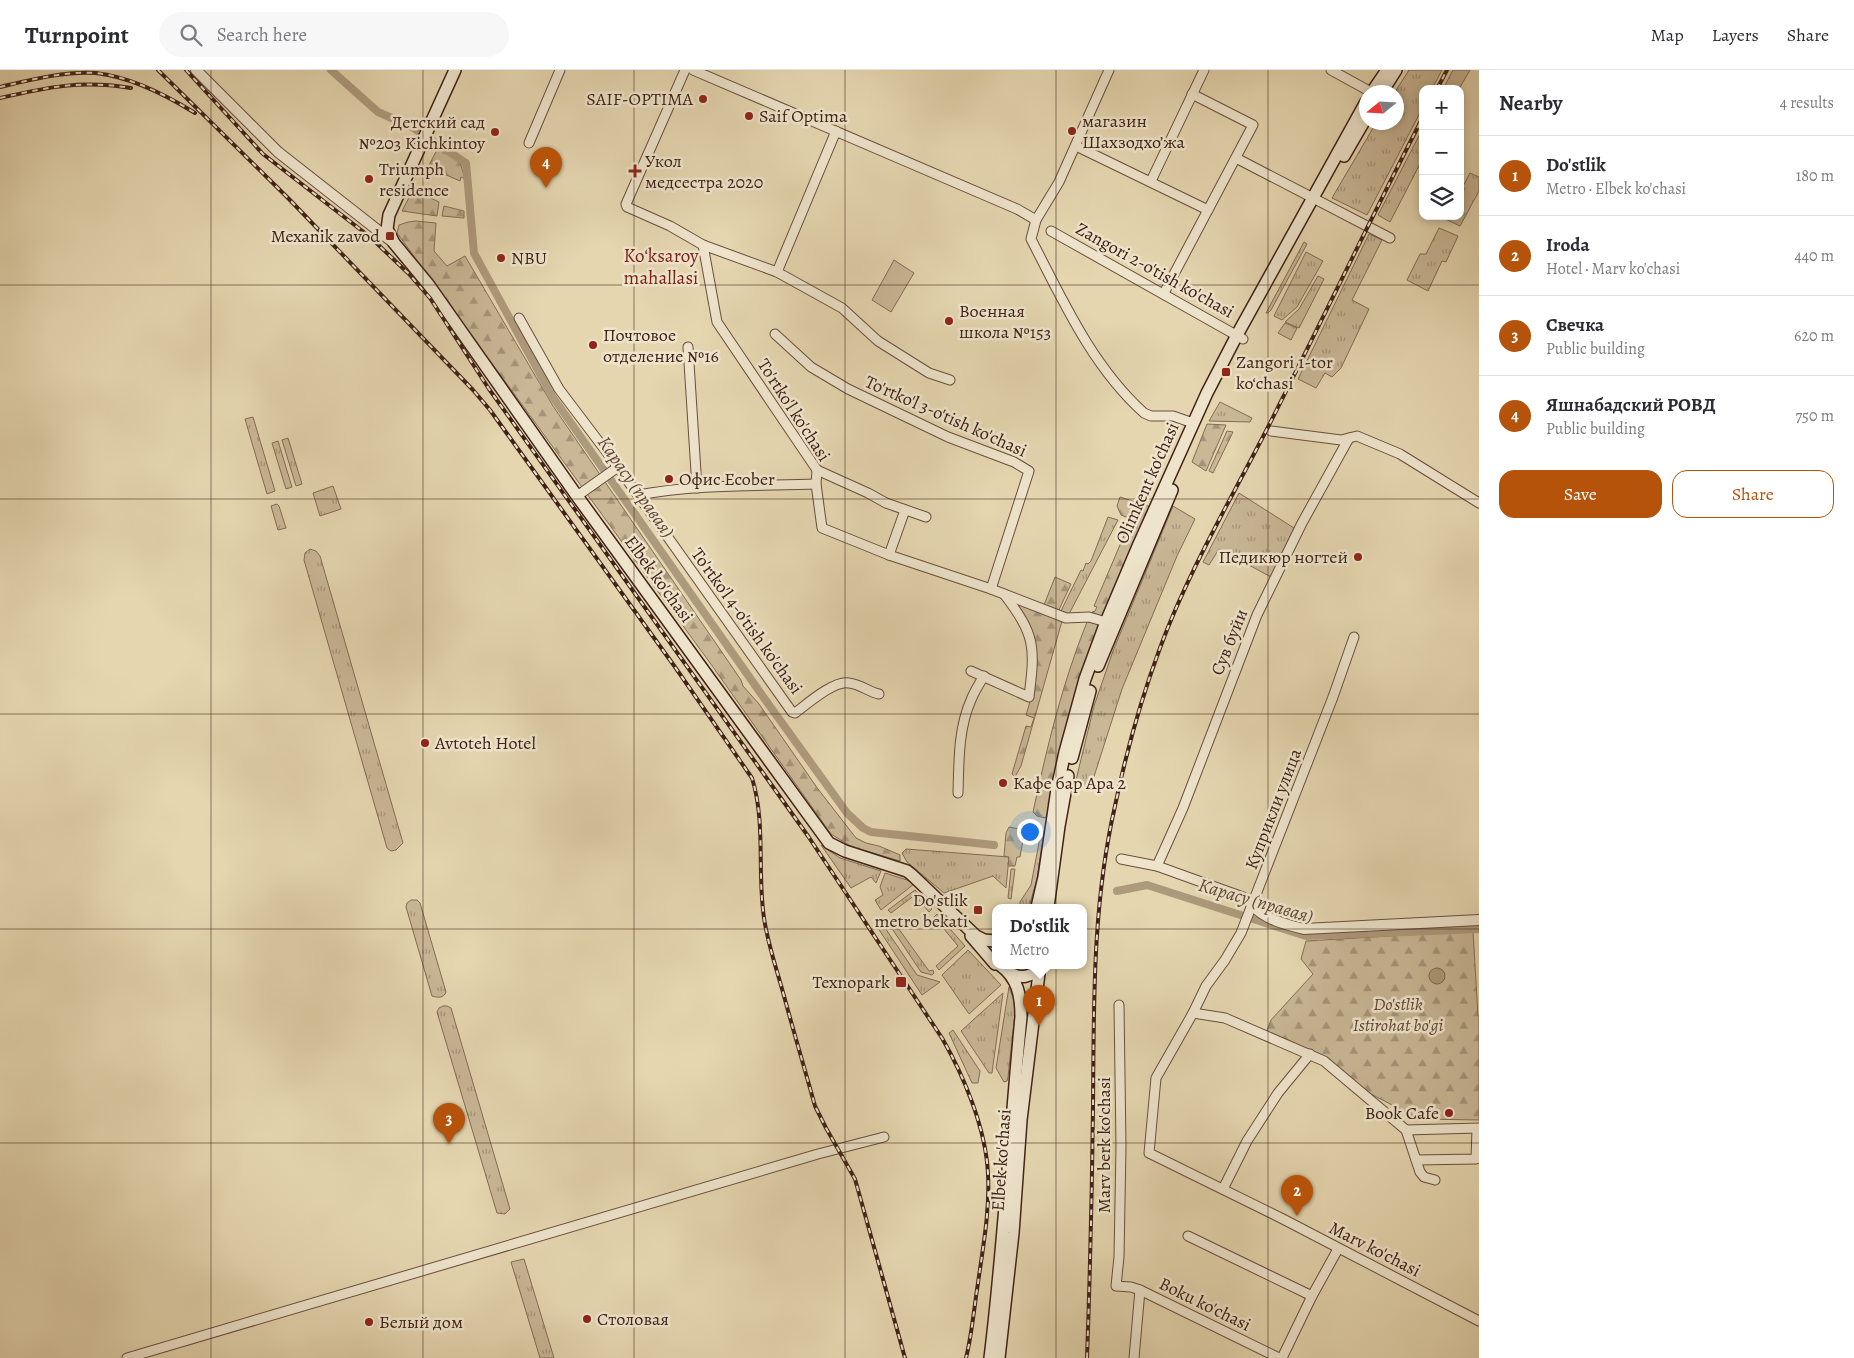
<!DOCTYPE html>
<meta charset="utf-8">
<style>
body{margin:0;font-family:Alegreya,serif;background:#f7f7f7;color:#2b2b33}
.controls{position:absolute;right:15px;top:15px;display:grid;overflow:hidden;border-radius:10px;box-shadow:0 2px 8px #0003}
.controls button{width:45px;height:45px;display:grid;place-items:center;padding:0;border:0;border-bottom:1px solid #e1e1e2;background:#fff;color:#2b2b33;font:25px sans-serif}
.compass{position:absolute;left:1359px;top:15px;width:45px;height:45px;border-radius:50%;background:#fff;box-shadow:0 2px 8px #0003;rotate:252deg}
.you{position:absolute;left:1029px;top:761px;width:18px;height:18px;margin:-12px;border:4px solid #fff;border-radius:50%;background:#1a73e8;box-shadow:0 0 0 8px #1a73e833}
.badge{display:grid;place-items:center;width:32px;height:32px;border-radius:50%;background:#b45309;color:#fff;font-size:16px;font-weight:700}
.pin{position:absolute;translate:-50% -41px;filter:drop-shadow(0 1px 2px #0008)}
.pin::after{content:'';position:absolute;top:26px;width:18px;height:15px;background:inherit;clip-path:polygon(0 0,100% 0,50% 100%)}
.popup{position:absolute;left:992px;top:834px;width:95px;height:65px;box-sizing:border-box;display:grid;place-content:center;border-radius:10px;background:#fff;filter:drop-shadow(0 1px 4px #0005);font-size:16px;white-space:nowrap;color:#7c7c81}
.popup b{font-size:19px;color:#2b2b33}
.popup::after{content:'';position:absolute;left:50%;top:100%;margin-left:-10px;border:10px solid transparent;border-top-color:#fff}
.list{margin:0;padding:0;list-style:none}
h2{display:flex;justify-content:space-between;align-items:center;height:65px;margin:0;padding:0 20px;font-size:21px}
h2 small{font-size:16px;font-weight:400;color:#7c7c81}
.list li{display:grid;grid-template-columns:32px 1fr auto;gap:15px;align-items:center;box-sizing:border-box;height:80px;padding:0 20px;border-top:1px solid #e1e1e2}
.list b{display:block;font-size:19px;white-space:nowrap}
.list p{margin:0;font-size:16px;white-space:nowrap;color:#7c7c81}
.list em{font-size:16px;font-style:normal;color:#7c7c81}
.actions{display:flex;gap:10px;padding:15px 20px}
.actions a{flex:1;padding:11px 0;border:1px solid #b45309;border-radius:15px;text-align:center;font-size:18px;color:#b45309}
.actions .main{background:#b45309;color:#fff}
.icon{flex:none;width:28px;height:28px;fill:none;stroke:currentColor;stroke-width:2;stroke-linecap:round;stroke-linejoin:round}
.map{position:relative;flex:none;width:1479px;height:1288px;overflow:hidden}
header{display:flex;align-items:center;gap:30px;box-sizing:border-box;height:70px;padding:0 25px;background:#fff;border-bottom:1px solid #e1e1e2}
header strong{font-size:24px}
nav{display:flex;gap:28px;margin-inline-start:auto;font-size:18px}
.search{width:350px;height:45px;background:#f7f7f7;display:flex;align-items:center;gap:12px;box-sizing:border-box;padding:0 18px;border-radius:28px;color:#7c7c81;font-size:19px}
main{display:flex}
aside{flex:1;background:#fff}
.map>svg:first-child{display:block}
.grass{fill:url(#grass-tufts);stroke:#846c56}
.forest{fill:url(#forest-firs);stroke:#846c56}
.pitch{fill:#c9b796;stroke:#846c56}
.water{fill:url(#water-ripples);stroke:#816954}
.lines{fill:none;stroke-linecap:round;stroke-linejoin:round}
.canal{stroke:#ad997c;stroke-width:8}
.minor-casing{stroke:#694f3d;stroke-width:11}
.tertiary-casing{stroke:#694f3d;stroke-width:12}
.secondary-casing{stroke:#402217;stroke-width:14}
.minor{stroke:#eee4cc;stroke-width:9}
.tertiary{stroke:#eee4cc;stroke-width:10}
.secondary{stroke:#eee4cc;stroke-width:11}
.rail-casing{stroke:#402217;stroke-width:4}
.rail{stroke:#eee4cc;stroke-width:2;stroke-dasharray:5.5;stroke-linecap:butt}
.grid{fill:none;stroke:#402217;stroke-width:1;stroke-opacity:0.55}
.poi-dot{fill:#8f2418;stroke:#eee4cc;stroke-width:2}
.labels{text-anchor:middle;dominant-baseline:central;stroke-width:5;stroke-linejoin:round;paint-order:stroke}
.poi-label{font-size:18px;fill:#402217;stroke:#eee4cc;text-anchor:start}
.street-label{font-size:18px;fill:#402217;stroke:#eee4cc}
.park-label{font-size:18px;font-style:italic;fill:#624737;stroke:#eee4cc}
.neighbourhood-label{font-size:19px;fill:#7a1f14;stroke:#eee4cc}
.water-label{font-size:19px;font-style:italic;fill:#614635;stroke:#eee4cc}
</style>
<header>
<strong>Turnpoint</strong>
<div class="search"><svg class="icon" aria-label="search" viewBox="0 0 24 24"><circle cx="10" cy="10" r="6"/><path d="M15 15l6 6"/></svg>Search here</div>
<nav><a>Map</a><a>Layers</a><a>Share</a></nav>
</header>
<main>
<div class="map">
<svg width="1479" height="1288" viewBox="0 0 1479 1288">
<defs>
<pattern id="grass-tufts" width="24" height="20" patternUnits="userSpaceOnUse" patternTransform="scale(1.25)"><rect width="24" height="20" fill="#c9b796"/><path d="M3 7l-1-3M5 7V3M7 7l1-3M15 17l-1-3M17 17v-4M19 17l1-3" fill="none" stroke="#a59479"/></pattern>
<pattern id="forest-firs" width="22" height="20" patternUnits="userSpaceOnUse" patternTransform="scale(1.25)"><rect width="22" height="20" fill="#c9b796"/><path d="M5 1l3.5 6h-7zM16 11l3.5 6h-7z" fill="#a59479"/></pattern>
<pattern id="water-ripples" width="26" height="14" patternUnits="userSpaceOnUse" patternTransform="scale(1.25)"><rect width="26" height="14" fill="#ad997c"/><path d="M2 4q2-2 4 0t4 0M15 11q2-2 4 0t4 0" fill="none" stroke="#8e7c65"/></pattern>
</defs>
<rect width="100%" height="100%" fill="#e5d6b0"/>
<filter id="stains"><feTurbulence type="fractalNoise" baseFrequency=".004" numOctaves="4"/><feColorMatrix values="0 0 0 0 .2 0 0 0 0 .09 0 0 0 0 .02 0 0 0 .5 -.17"/></filter>
<radialGradient id="worn" r=".72"><stop offset=".6" stop-color="#630" stop-opacity="0"/><stop offset="1" stop-color="#630" stop-opacity=".3"/></radialGradient>
<g class="grass">
<path d="M1409 0H1442L1432 19H1423V37L1367 145 1332 128 1376 53 1396 52V22H1395Z"/>
<path d="M1453 0H1470L1459 19H1443Z"/>
<path d="M1423 58V88L1390 152 1378 145Z"/>
<path d="M1470 103 1479 107V121L1460 156 1439 146H1460V122Z"/>
<path d="M1439 158 1458 166 1446 192 1442 191 1428 221 1407 210 1420 184H1426Z"/>
<path d="M1369 164 1382 170 1352 230 1369 239 1341 298 1332 307 1325 303 1316 318 1298 309Z"/>
<path d="M1304 172 1307 174 1271 240 1268 243H1266Z"/>
<path d="M1306 182 1323 191 1297 237 1282 250 1274 246Z"/>
<path d="M1318 206 1324 209 1299 258 1285 252 1299 239Z"/>
<path d="M1285 253 1297 258 1291 270 1278 263Z"/>
<path d="M1220 332 1252 348 1250 352 1209 351Z"/>
<path d="M253 347 275 421 267 424 245 349Z"/>
<path d="M288 368 302 414 296 416 282 370Z"/>
<path d="M278 371 292 417 286 419 272 373Z"/>
<path d="M333 416 341 439 320 446 313 423Z"/>
<path d="M1239 423 1294 458 1271 507 1219 479 1209 495 1203 492Z"/>
<path d="M277 434 279 436 286 458 278 460 271 436Z"/>
<path d="M1173 436 1195 449 1177 486 1122 619 1090 719 1075 714 1094 636 1113 581Z"/>
<path d="M1108 447 1118 450 1069 544 1060 543 1081 500 1083 501 1086 493 1088 494 1091 491Z"/>
<path d="M310 479 316 481 320 486 403 773 396 780 391 781 387 778 304 490 305 483Z"/>
<path d="M1041 762H1044L1037 809 1029 837H1020V832L1031 815Z"/>
<path d="M821 775 840 788 881 801 876 813 871 807 851 818Z"/>
<path d="M906 779 1009 787 1006 818 993 806 944 823 907 792 902 783Z"/>
<path d="M1011 799H1015L1011 829 1008 828Z"/>
<path d="M885 803 907 810 914 814 881 840 875 830 883 825 880 817Z"/>
<path d="M915 820 932 839 929 842 915 825 891 843 888 840Z"/>
<path d="M411 830H417L420 833 446 922C444 928 438 928 432 926L406 837 407 833Z"/>
<path d="M937 844 965 876 939 900 936 896 958 876 934 847Z"/>
<path d="M891 848 929 901 933 900 934 903 932 905 921 902 887 851Z"/>
<path d="M879 849 917 905 940 912 922 925 874 852Z"/>
<path d="M968 880 1001 915 969 944 942 905Z"/>
<path d="M1009 917 1016 935 1008 1007 1007 1011 1004 1012 996 998Z"/>
<path d="M1003 923 992 1003H989L961 961Z"/>
<path d="M443 936H447L451 938 510 1139 505 1144 497 1143 437 942 439 938Z"/>
<path d="M953 960 980 1001 978 1013H972L949 963Z"/>
<path d="M524 1189 554 1288H540L511 1192Z"/>
</g>
<g class="forest">
<path d="M438 78 460 92 465 109 461 107 460 111 428 97Z"/>
<path d="M413 120 439 132 437 146 402 141Z"/>
<path d="M444 136 464 141V148L442 146Z"/>
<path d="M416 151 436 153 434 181 447 196 465 186 553 336 741 610 743 616 759 634 818 719 856 768 866 773 879 776 900 785V791L852 777 831 764 713 597 397 163 399 155 408 152Z"/>
<path d="M1207 354 1226 355 1206 401 1192 392Z"/>
<path d="M1227 361 1233 362 1213 403 1209 401Z"/>
<path d="M1120 427 1151 437 1103 548 1093 544 1092 542 1095 541 1097 537 1094 536 1131 449 1121 445 1117 436Z"/>
<path d="M1055 507 1071 514 1058 542 1044 535Z"/>
<path d="M1015 531 1062 551 1021 696 1015 707 1012 704 1026 656 1031 657 1034 648 1026 645C1034 623 1037 585 1032 562 1029 551 1022 541 1015 531Z"/>
<path d="M1087 552 1101 554 1075 624 1068 648 1047 745 1045 748 1037 746 1033 742C1047 677 1062 614 1087 552Z"/>
<path d="M1009 757 1025 760 1020 787H1017L1015 796H1008L1009 787 1004 786 1006 763Z"/>
<path d="M1473 861 1478 946H1479V1050L1419 1049 1371 1024 1324 988 1266 963 1271 950 1313 904 1301 889 1306 871Z"/>
</g>
<path class="pitch" d="M894 190 914 203 891 242 872 230Z"/>
<circle class="water" cx="1437" cy="906" r="8"/>
<g class="lines">
<g class="canal">
<path d="M331 0 378 42 412 57 466 93 474 183 552 326 764 628 847 743 863 758 871 762 994 775"/>
<path d="M1117 821 1147 815 1306 866 1479 859"/>
</g>
<g class="minor-casing">
<g id="minor">
<path d="M685 0 626 134 627 137 670 156 703 175 777 202 842 238 878 271 929 303 950 310"/>
<path d="M693 0 1017 139 1036 150"/>
<path d="M1109 0 1059 112 1036 150 1031 169C1063 231 1092 296 1144 343L1151 346H1173L1193 353"/>
<path d="M1331 0 1371 22"/>
<path d="M529 73 560 0"/>
<path d="M1076 76 1208 140"/>
<path d="M1236 88 1390 168"/>
<path d="M1151 111 1204 0"/>
<path d="M1051 161 1243 269"/>
<path d="M703 175 717 252 817 400 816 414 822 458 889 485 991 519 1066 548 1089 547 1106 552"/>
<path d="M777 202 836 61"/>
<path d="M1164 223 1253 55 1192 24"/>
<path d="M519 248 559 319 618 397 792 642 795 643C807 634 834 610 849 613 860 614 869 622 879 624"/>
<path d="M775 264 811 297 848 319 948 367 1014 392 1029 401 991 519"/>
<path d="M688 277 697 418"/>
<path d="M1271 361 1341 370 1357 366 1400 384 1479 433"/>
<path d="M817 400 868 423 886 433 926 447"/>
<path d="M638 425C696 414 757 416 816 414"/>
<path d="M577 426 618 397"/>
<path d="M889 485 905 440"/>
<path d="M1354 567 1333 627 1241 863 1225 890 1206 916 1193 943 1156 1008 1149 1083 1281 1148 1479 1251"/>
<path d="M971 601 1029 627C1035 577 1036 566 1004 524"/>
<path d="M958 723C959 693 958 659 971 630 974 622 979 614 984 606"/>
<path d="M1121 789 1157 796 1243 827 1253 835"/>
<path d="M1157 796 1183 738 1257 545 1302 453 1349 368"/>
<path d="M1119 935 1121 1076 1119 1187 1116 1216 1131 1217 1140 1220 1279 1288"/>
<path d="M1193 943 1225 948 1324 991 1406 1060 1420 1102 1424 1107 1435 1110"/>
<path d="M1406 1060 1479 1058"/>
<path d="M1416 1090 1476 1089 1477 1059"/>
<path d="M1223 1119 1247 1071 1278 1023 1310 984"/>
<path d="M1188 1166 1312 1226"/>
<path d="M127 1288 818 1084 884 1067"/>
<path d="M1134 1288 1140 1220"/>
<path d="M1282 1288 1312 1226 1338 1179"/>
</g>
</g>
<g class="tertiary-casing">
<g id="tertiary">
<path d="M196 0 278 82 394 173"/>
<path d="M1253 835C1263 849 1288 855 1304 859L1479 850"/>
</g>
</g>
<g class="secondary-casing">
<g id="secondary">
<path d="M455 0 389 145 387 159 394 173 428 214 577 426 829 773 845 781 907 801 912 805 976 866 984 870 995 871"/>
<path d="M1372 22 1387 0"/>
<path d="M1382 22 1396 0"/>
<path d="M1344 86 1366 48"/>
<path d="M1098 596 1172 420"/>
<path d="M1072 688 1090 621"/>
<path d="M1037 837 1044 807 1057 719 1065 682 1085 609 1106 552 1139 474 1207 323 1237 265 1366 32"/>
<path d="M1048 837 1059 756 1068 706"/>
<path d="M971 866 995 894"/>
<path d="M1008 901C1019 910 1033 908 1040 895"/>
<path d="M990 1288C1004 1175 1010 1061 1021 947 1021 926 1018 908 1000 895"/>
<path d="M999 1288 1013 1163 1021 1050 1040 895"/>
</g>
</g>
<use href="#minor" class="minor"/>
<use href="#tertiary" class="tertiary"/>
<use href="#secondary" class="secondary"/>
<g class="rail-casing">
<g id="rail">
<path d="M158 0 288 128 473 320 490 340 675 597 752 708C766 753 757 802 764 848 768 875 777 900 784 926 794 963 805 1000 815 1036L826 1058 855 1109 905 1288"/>
<path d="M186 0 263 84 370 167 409 204 430 228 489 319 808 766 942 968C964 1006 986 1059 988 1104 990 1140 983 1177 978 1213 974 1238 972 1264 966 1288"/>
<path d="M0 17C30 10 64 1 96 3 131 7 166 25 195 43"/>
<path d="M1437 19 1447 0"/>
<path d="M0 28C48 17 81 10 131 18"/>
<path d="M1087 1288C1090 1205 1092 1121 1093 1038 1094 936 1092 836 1115 736 1126 683 1141 629 1160 578 1188 502 1230 431 1267 359 1320 255 1370 150 1423 47"/>
</g>
</g>
<use href="#rail" class="rail"/>
</g>
<path class="grid" d="M211 0V1288M423 0V1288M634 0V1288M845 0V1288M1056 0V1288M1268 0V1288M0 215H1479M0 429H1479M0 644H1479M0 859H1479M0 1073H1479"/>
<g class="poi-dot">
<circle cx="703" cy="29" r="5"/>
<circle cx="749" cy="46" r="5"/>
<circle cx="1072" cy="61" r="5"/>
<circle cx="495" cy="62" r="5"/>
<path d="M632.5 93.5h5v5h5v5h-5v5h-5v-5h-5v-5h5z"/>
<circle cx="369" cy="109" r="5"/>
<rect x="385" y="161" width="10" height="10" rx="2.5"/>
<circle cx="501" cy="188" r="5"/>
<circle cx="949" cy="251" r="5"/>
<circle cx="593" cy="275" r="5"/>
<rect x="1221" y="297" width="10" height="10" rx="2.5"/>
<circle cx="669" cy="409" r="5"/>
<circle cx="1358" cy="487" r="5"/>
<circle cx="425" cy="673" r="5"/>
<circle cx="1003" cy="713" r="5"/>
<rect x="973" y="835" width="10" height="10" rx="2.5"/>
<rect x="895" y="906" width="12" height="12" rx="2.5"/>
<circle cx="1449" cy="1043" r="5"/>
<circle cx="587" cy="1249" r="5"/>
<circle cx="369" cy="1252" r="5"/>
</g>
<g class="labels">
<g class="poi-label">
<text x="693" y="29" text-anchor="end">SAIF-OPTIMA</text>
<text x="759" y="46">Saif Optima</text>
<text x="1082" y="51">магазин<tspan x="1082" dy="21">Шахзодхо’жа</tspan></text>
<text x="485" y="52" text-anchor="end">Детский сад<tspan x="485" dy="21">№203 Kichkintoy</tspan></text>
<text x="645" y="91">Укол<tspan x="645" dy="21">медсестра 2020</tspan></text>
<text x="379" y="99">Triumph<tspan x="379" dy="21">residence</tspan></text>
<text x="380" y="166" text-anchor="end">Mexanik zavod</text>
<text x="511" y="188">NBU</text>
<text x="959" y="241">Военная<tspan x="959" dy="21">школа №153</tspan></text>
<text x="603" y="265">Почтовое<tspan x="603" dy="21">отделение №16</tspan></text>
<text x="1236" y="292">Zangori 1-tor<tspan x="1236" dy="21">ko‘chasi</tspan></text>
<text x="679" y="409">Офис Ecober</text>
<text x="1348" y="487" text-anchor="end">Педикюр ногтей</text>
<text x="435" y="673">Avtoteh Hotel</text>
<text x="1013" y="713">Кафе бар Ара 2</text>
<text x="968" y="830" text-anchor="end">Do'stlik<tspan x="968" dy="21">metro bekati</tspan></text>
<text x="890" y="912" text-anchor="end">Texnopark</text>
<text x="1439" y="1043" text-anchor="end">Book Cafe</text>
<text x="597" y="1249">Столовая</text>
<text x="379" y="1252">Белый дом</text>
</g>
<g class="street-label">
<text transform="translate(1155 200) rotate(29)">Zangori 2-o'tish ko'chasi</text>
<text transform="translate(794 340) rotate(57)">To'rtko'l ko'chasi</text>
<text transform="translate(946 346) rotate(24)">To'rtko'l 3-o'tish ko'chasi</text>
<text transform="translate(1147 413) rotate(-66)">Olimkent ko'chasi</text>
<text transform="translate(659 509) rotate(54)">Elbek ko'chasi</text>
<text transform="translate(747 551) rotate(54)">To'rtko'l 4-o'tish ko'chasi</text>
<text transform="translate(1229 572) rotate(-68)">Сув буйи</text>
<text transform="translate(1273 739) rotate(-69)">Куприкли улица</text>
<text transform="translate(1104 1075) rotate(-90)">Marv berk ko'chasi</text>
<text transform="translate(1001 1090) rotate(-86)">Elbek ko'chasi</text>
<text transform="translate(1375 1179) rotate(27)">Marv ko'chasi</text>
<text transform="translate(1205 1234) rotate(26)">Boku ko'chasi</text>
</g>
<g class="park-label">
<text x="1398" y="934">Do'stlik<tspan x="1398" dy="21">Istirohat bo'gi</tspan></text>
</g>
<g class="neighbourhood-label">
<text x="661" y="186">Koʻksaroy<tspan x="661" dy="22">mahallasi</tspan></text>
</g>
<g class="water-label">
<text transform="translate(636 417) rotate(55)">Карасу (правая)</text>
<text transform="translate(1256 831) rotate(16)">Карасу (правая)</text>
</g>
</g>
<rect width="100%" height="100%" filter="url(#stains)"/>
<rect width="100%" height="100%" fill="url(#worn)"/>
</svg>
<div class="controls">
<button>+</button>
<button>−</button>
<button><svg class="icon" aria-label="layers" viewBox="0 0 24 24"><path d="M12 4l9 5-9 5-9-5zM3 14l9 5 9-5"/></svg></button>
</div>
<svg class="compass" viewBox="-18 -18 36 36"><path d="M0-13l5 13h-10z" fill="#e53935"/><path d="M0 13l5-13h-10z" fill="#7c7c81"/></svg>
<div class="you"></div>
<div class="pin badge" style="left:1039px;top:956px">1</div>
<div class="popup"><b>Do'stlik</b>Metro</div>
<div class="pin badge" style="left:1297px;top:1146px">2</div>
<div class="pin badge" style="left:449px;top:1074px">3</div>
<div class="pin badge" style="left:546px;top:118px">4</div>
</div>
<aside>
<h2>Nearby<small>4 results</small></h2>
<ul class="list">
<li><span class="badge">1</span><div><b>Do'stlik</b><p>Metro · Elbek ko'chasi</p></div><em>180 m</em></li>
<li><span class="badge">2</span><div><b>Iroda</b><p>Hotel · Marv ko'chasi</p></div><em>440 m</em></li>
<li><span class="badge">3</span><div><b>Свечка</b><p>Public building</p></div><em>620 m</em></li>
<li><span class="badge">4</span><div><b>Яшнабадский РОВД</b><p>Public building</p></div><em>750 m</em></li>
</ul>
<div class="actions"><a class="main">Save</a><a>Share</a></div>
</aside>
</main>
